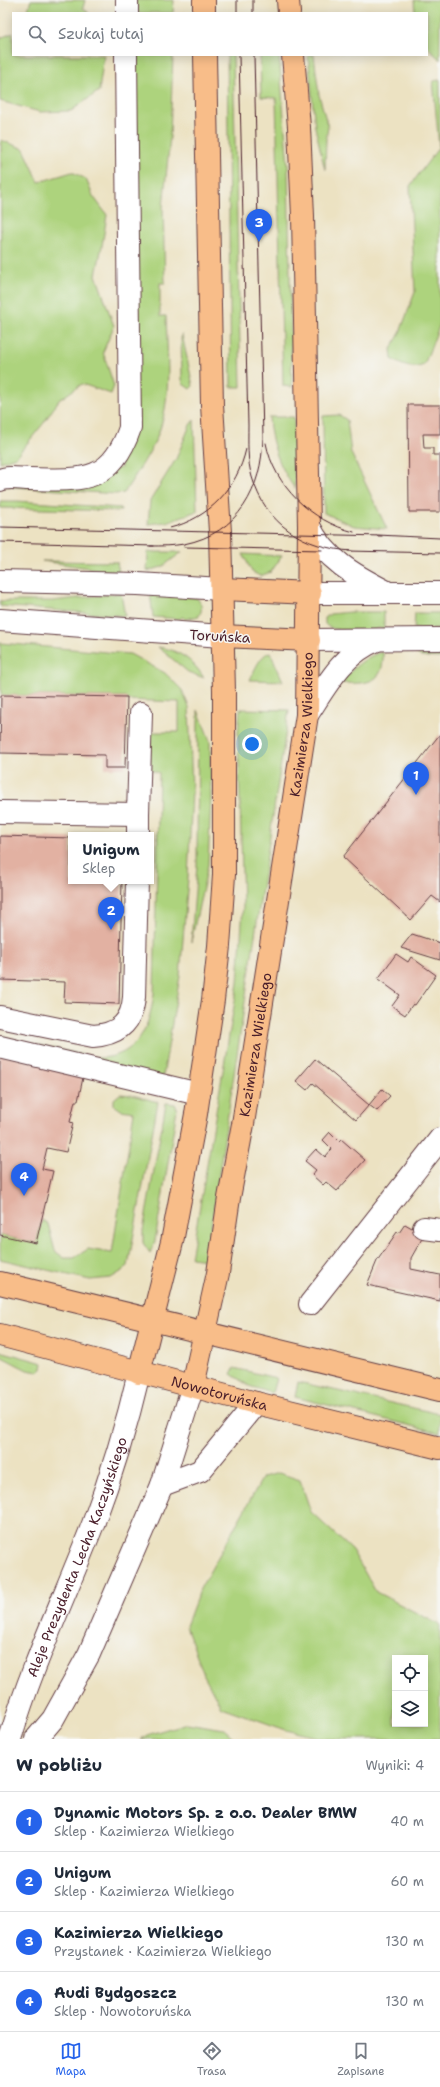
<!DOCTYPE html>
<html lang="pl">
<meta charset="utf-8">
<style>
body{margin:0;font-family:"Shantell Sans",sans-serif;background:#f6f6f7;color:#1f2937}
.controls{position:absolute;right:12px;bottom:12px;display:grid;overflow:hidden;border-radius:0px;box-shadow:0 2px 10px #0003}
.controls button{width:36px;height:36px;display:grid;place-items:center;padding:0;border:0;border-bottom:1px solid #e0e1e3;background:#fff;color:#1f2937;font:20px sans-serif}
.you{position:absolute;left:252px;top:744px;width:14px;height:14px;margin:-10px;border:3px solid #fff;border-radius:50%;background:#1a73e8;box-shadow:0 0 0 6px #1a73e833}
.badge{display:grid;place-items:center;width:26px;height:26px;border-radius:50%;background:#2563eb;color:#fff;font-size:13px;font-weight:700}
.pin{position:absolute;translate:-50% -33px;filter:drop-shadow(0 1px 2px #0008)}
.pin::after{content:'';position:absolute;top:21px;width:14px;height:12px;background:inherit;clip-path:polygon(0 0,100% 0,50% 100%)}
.popup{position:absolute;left:68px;top:832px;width:86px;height:52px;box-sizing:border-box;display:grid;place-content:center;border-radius:0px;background:#fff;filter:drop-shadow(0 1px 3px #0005);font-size:13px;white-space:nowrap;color:#747a83}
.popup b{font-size:15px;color:#1f2937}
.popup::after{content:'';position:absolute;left:50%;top:100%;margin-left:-8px;border:8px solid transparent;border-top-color:#fff}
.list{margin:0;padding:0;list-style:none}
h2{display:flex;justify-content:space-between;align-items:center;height:52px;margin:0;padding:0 16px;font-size:17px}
h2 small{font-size:13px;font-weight:400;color:#747a83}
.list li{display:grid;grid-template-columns:26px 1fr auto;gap:12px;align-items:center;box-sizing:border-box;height:60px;padding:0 16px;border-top:1px solid #e0e1e3}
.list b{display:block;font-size:15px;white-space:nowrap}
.list p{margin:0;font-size:13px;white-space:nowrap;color:#747a83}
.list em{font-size:13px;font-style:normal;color:#747a83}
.icon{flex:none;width:22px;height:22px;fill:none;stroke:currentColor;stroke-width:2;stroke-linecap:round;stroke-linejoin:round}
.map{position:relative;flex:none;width:440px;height:1739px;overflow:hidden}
.search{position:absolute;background:#fff;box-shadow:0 2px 10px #0003;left:12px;right:12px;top:12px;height:44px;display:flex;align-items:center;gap:10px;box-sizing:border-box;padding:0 14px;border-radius:0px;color:#747a83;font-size:15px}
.sheet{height:292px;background:#fff}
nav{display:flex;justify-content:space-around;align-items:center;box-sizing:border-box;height:56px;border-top:1px solid #e0e1e3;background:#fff;font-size:11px;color:#747a83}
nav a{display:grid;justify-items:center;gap:2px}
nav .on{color:#2563eb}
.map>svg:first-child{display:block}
.green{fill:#add37d;stroke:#7c7954;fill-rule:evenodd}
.building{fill:#e2b1a2}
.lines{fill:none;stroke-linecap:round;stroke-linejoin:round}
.minor-casing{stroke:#623c42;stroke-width:24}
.major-casing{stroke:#623c42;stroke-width:24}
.minor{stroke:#fff;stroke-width:22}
.major{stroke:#f8bd89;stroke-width:22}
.tram{stroke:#4a1f2b;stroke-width:1}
.labels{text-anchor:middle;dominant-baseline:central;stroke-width:3;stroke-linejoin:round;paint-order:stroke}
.street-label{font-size:14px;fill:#4a1f2b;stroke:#f6f6f2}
</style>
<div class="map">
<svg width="440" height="1739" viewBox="0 0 440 1739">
<rect width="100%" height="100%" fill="#f6f6f2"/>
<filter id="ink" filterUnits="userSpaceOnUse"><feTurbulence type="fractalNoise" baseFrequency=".025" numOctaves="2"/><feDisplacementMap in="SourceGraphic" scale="8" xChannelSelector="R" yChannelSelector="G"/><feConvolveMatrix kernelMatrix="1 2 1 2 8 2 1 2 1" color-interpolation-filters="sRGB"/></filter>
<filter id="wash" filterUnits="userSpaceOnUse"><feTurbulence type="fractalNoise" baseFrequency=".012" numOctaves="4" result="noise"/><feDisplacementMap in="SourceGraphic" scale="16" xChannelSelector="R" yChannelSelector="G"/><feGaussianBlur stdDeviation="0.9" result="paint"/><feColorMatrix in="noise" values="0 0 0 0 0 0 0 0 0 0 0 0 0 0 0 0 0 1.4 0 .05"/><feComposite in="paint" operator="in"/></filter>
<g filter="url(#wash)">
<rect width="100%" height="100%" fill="#ece2c2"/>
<g class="green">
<path d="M31 0H85L83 8 89 13H27Z"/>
<path d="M136 0H174L173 13H136Z"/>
<path d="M414 0H440V60L427 46V13H415Z"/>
<path d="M13 33V55H104L99 91 71 111 40 112 0 101V38Z"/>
<path d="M134 55H173L170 137 163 208 165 283H160V316H166C167 353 172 393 160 429 152 452 137 472 124 493L116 494 0 486 121 468Z"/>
<path d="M227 55H233L241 387H231Z"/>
<path d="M260 55H279L288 167 292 387 283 386 276 98 261 97Z"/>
<path d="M308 55H314L319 95 328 127 326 140 325 170 315 127Z"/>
<path d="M440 80V324L424 365C413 370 402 366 392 359L391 349 399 335 415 292 410 186 439 147 433 81Z"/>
<path d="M1 140 24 149 39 182 72 172 86 179 93 196 107 215 102 246 96 275 114 326 103 352 114 386 111 394 82 384 59 400 43 424 16 457 0 462Z"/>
<path d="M181 335H182L193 386 190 389 183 384 182 379Z"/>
<path d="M339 415 347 420 351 453 387 529 354 526 324 513 323 416Z"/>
<path d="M269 417H294L295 489C280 468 270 443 269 417Z"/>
<path d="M194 420 197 511 166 522 148 524 150 501 176 459 190 425Z"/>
<path d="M0 501H17L121 508V511L0 508Z"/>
<path d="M148 552H182L162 567 147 571Z"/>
<path d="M243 554 282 556 271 572 260 576 252 572Z"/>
<path d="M42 561 117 562 119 572 110 571Z"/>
<path d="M121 593 125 616 0 606V601H53Z"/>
<path d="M150 593 197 598C202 604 203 609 199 616L185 619 183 617 179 619 153 617Z"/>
<path d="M350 612H384V630L379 628 375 630C364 630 331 633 325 624V618L330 614Z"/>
<path d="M415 613H440V628L414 629Z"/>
<path d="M0 643 130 654 165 673 182 690 189 707 192 791 188 878 180 976 163 1077 0 1041V1036L99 1058C138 1057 150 1026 154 993L159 773 150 770V732H179V702L127 700 126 697 1 695Z"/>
<path d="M158 647C179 650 193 660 204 678L188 672Z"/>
<path d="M414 647H440V658L421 657 414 651Z"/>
<path d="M270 652 283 681 250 680C254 671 260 655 270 652Z"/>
<path d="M383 652C385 685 366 684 340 683 353 669 364 656 383 652Z"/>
<path d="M240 709 289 710 206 1260 191 1258 238 983 243 906 238 733Z"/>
<path d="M198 710 210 741 211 798 208 865 191 942 197 865Z"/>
<path d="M120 1094 132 1095 158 1102 128 1266 124 1270 111 1278 90 1280 0 1259V1235L36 1243 42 1220 48 1224 55 1251 64 1258H74L88 1249 112 1253 134 1112 121 1110 114 1105V1099Z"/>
<path d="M166 1103 175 1104 177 1109 155 1241 150 1253 143 1243V1231Z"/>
<path d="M0 1351 43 1363 42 1369 38 1372 27 1370 0 1356Z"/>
<path d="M234 1368 276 1378 272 1393 249 1386 231 1374Z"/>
<path d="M298 1382 440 1414V1433L295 1397Z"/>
<path d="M279 1473 300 1480 311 1512 352 1550 376 1592 440 1625V1739H326L286 1730 221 1707 204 1675 186 1626 200 1589 263 1477ZM395 1658H425V1724H395Z"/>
<path d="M187 1723 224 1729 235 1739H141L147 1735Z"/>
</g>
<g id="blocks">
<g class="building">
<path d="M408 405H440V434H423L424 448H433V455H440V512H409Z"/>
<path d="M1 695 127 697 125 768H105V755L0 753Z"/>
<path d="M440 734V902L432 896 411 920 343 857Z"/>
<path d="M0 836 71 838V881H122L119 1004 64 1002 65 982 0 980Z"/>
<path d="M412 934 440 943V960L401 948Z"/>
<path d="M396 954 408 962 411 957 436 975 415 1005 413 1004 405 1015 392 1006 400 995 378 979Z"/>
<path d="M0 1055 84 1073 78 1101H75L70 1122 73 1123 66 1152 47 1148 42 1169 53 1171 36 1243 0 1235Z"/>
<path d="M315 1059 369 1105 356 1120 313 1083 307 1090 296 1081Z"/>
<path d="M382 1089 390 1096 377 1111 369 1105Z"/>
<path d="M330 1132 339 1141 341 1139 365 1160 337 1191 326 1182 323 1185 312 1175 316 1170 305 1161 316 1149 325 1157 332 1149 323 1140Z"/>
<path d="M405 1224 424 1235 411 1258V1269L440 1275V1301L367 1285 377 1261 397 1232 399 1233Z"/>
</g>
</g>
</g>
<g filter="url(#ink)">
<use href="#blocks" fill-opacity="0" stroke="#623c42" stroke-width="1"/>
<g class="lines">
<g class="minor-casing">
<g id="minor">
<path d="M127 13V0"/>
<path d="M0 480C8 476 21 479 30 479 82 480 111 484 130 428L126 55"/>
<path d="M309 526C325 559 354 575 385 591"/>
<path d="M0 581 138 584 222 589"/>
<path d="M310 593H440"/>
<path d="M0 620 222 636"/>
<path d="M309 640 440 639"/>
<path d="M307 715C326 686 343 653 377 640"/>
<path d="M0 812 138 814 141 713"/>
<path d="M138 835V814"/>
<path d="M0 1017 93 1036C119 1034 132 1023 134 997L137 881"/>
<path d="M0 1047 199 1094"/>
<path d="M424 1228 440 1230"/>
<path d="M310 1304 440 1139"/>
<path d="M162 1485 200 1471 256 1403"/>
<path id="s1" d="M10 1739C32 1665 65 1596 93 1524 112 1474 127 1424 139 1373"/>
<path d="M36 1739 53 1719 89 1654 162 1485 193 1386"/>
</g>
</g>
<g class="major-casing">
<g id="major">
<path d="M204 0V13"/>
<path d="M288 0 289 13"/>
<path d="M222 589 310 593"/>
<path d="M222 636 309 640"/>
<path d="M0 1283 440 1390"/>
<path id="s2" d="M0 1335 256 1403 440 1448"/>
<path d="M139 1373 172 1242 196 1114 213 1000 219 946 224 875V691L220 532 212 405 205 55"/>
<path id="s3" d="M193 1386 218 1273 229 1198 243 1124 307 715 309 526 303 216 299 127 293 55"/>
</g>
</g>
<use href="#minor" class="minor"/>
<use href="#major" class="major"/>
<g class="tram">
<path d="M237 0V13"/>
<path d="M253 0V13"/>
<path d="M239 55 248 425C248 442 247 461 252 477 266 525 304 548 352 551"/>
<path d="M266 443C274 486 311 521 354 532"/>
<path d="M0 527 382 536"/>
<path d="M170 528C209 518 237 489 246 449"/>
<path d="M377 535 440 538"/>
<path d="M0 542 154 546"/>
<path d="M150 546C161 546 173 546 184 544 239 533 262 489 263 437L254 55"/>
<path d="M184 547 322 550"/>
<path d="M348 551 440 553"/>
</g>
</g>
</g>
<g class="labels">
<g class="street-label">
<text transform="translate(220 636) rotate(3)">Toruńska</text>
<text stroke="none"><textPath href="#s3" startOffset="671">Kazimierza Wielkiego</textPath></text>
<text stroke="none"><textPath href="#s3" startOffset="347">Kazimierza Wielkiego</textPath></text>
<text stroke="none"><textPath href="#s2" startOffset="227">Nowotoruńska</textPath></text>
<text stroke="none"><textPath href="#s1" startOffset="194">Aleje Prezydenta Lecha Kaczyńskiego</textPath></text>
</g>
</g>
</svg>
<div class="controls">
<button><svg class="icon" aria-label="locate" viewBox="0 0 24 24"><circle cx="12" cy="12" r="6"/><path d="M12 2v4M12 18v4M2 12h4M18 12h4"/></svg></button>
<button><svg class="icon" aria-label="layers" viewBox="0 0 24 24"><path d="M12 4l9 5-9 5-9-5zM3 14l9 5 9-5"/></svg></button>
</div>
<div class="you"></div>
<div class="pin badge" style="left:416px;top:795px">1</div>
<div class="pin badge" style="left:111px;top:930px">2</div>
<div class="popup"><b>Unigum</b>Sklep</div>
<div class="pin badge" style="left:259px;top:242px">3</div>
<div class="pin badge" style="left:24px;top:1196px">4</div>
<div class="search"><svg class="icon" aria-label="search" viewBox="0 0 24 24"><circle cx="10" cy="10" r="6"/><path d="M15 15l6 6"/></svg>Szukaj tutaj</div>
</div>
<section class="sheet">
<h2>W pobliżu<small>Wyniki: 4</small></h2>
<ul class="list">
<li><span class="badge">1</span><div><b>Dynamic Motors Sp. z o.o. Dealer BMW</b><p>Sklep · Kazimierza Wielkiego</p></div><em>40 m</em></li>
<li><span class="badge">2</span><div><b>Unigum</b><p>Sklep · Kazimierza Wielkiego</p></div><em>60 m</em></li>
<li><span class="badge">3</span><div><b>Kazimierza Wielkiego</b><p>Przystanek · Kazimierza Wielkiego</p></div><em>130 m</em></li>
<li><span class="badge">4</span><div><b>Audi Bydgoszcz</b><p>Sklep · Nowotoruńska</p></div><em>130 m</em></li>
</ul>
</section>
<nav>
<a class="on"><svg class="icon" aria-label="map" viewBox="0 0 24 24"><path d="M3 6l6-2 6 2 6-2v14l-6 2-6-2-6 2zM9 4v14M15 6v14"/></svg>Mapa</a>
<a><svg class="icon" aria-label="directions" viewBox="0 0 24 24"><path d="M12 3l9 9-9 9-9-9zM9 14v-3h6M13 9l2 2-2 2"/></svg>Trasa</a>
<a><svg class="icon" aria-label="saved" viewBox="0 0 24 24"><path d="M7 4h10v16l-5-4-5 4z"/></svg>Zapisane</a>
</nav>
